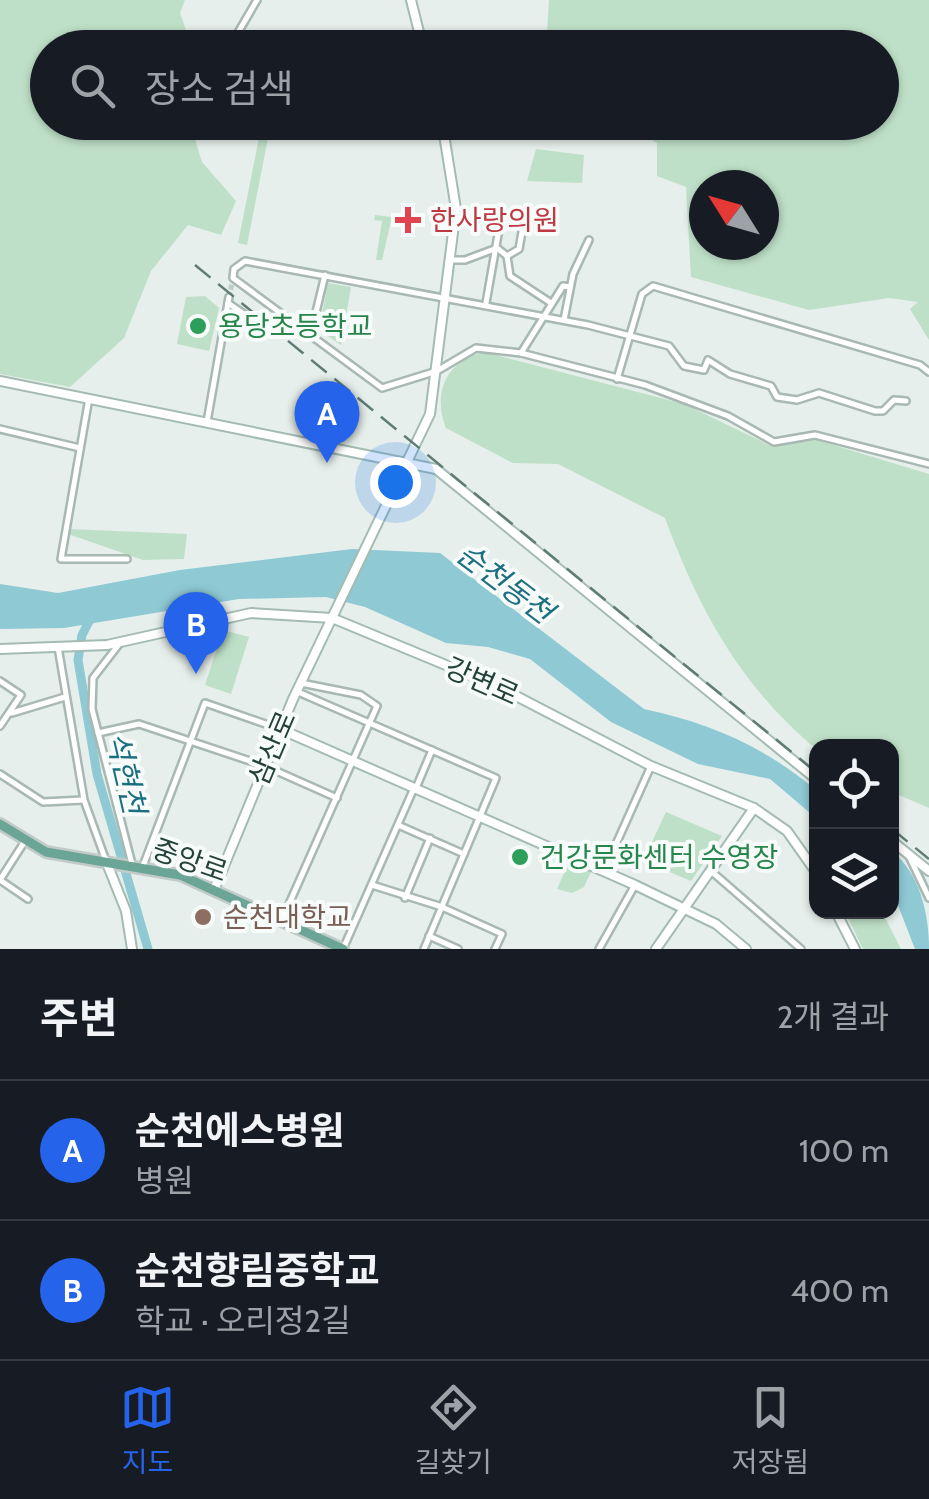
<!DOCTYPE html>
<html lang="ko">
<meta charset="utf-8">
<style>
body{margin:0;font-family:Cabin,"Noto Sans KR",sans-serif;background:#20242c;color:#f1f3f6}
.controls{position:absolute;right:30px;bottom:30px;display:grid;overflow:hidden;border-radius:20px;box-shadow:0 2px 8px #0004}
.controls button{width:90px;height:90px;display:grid;place-items:center;padding:0;border:0;border-bottom:2px solid #363941;background:#171b24;color:#f1f3f6;font:50px sans-serif}
.compass{position:absolute;left:689px;top:170px;width:90px;height:90px;border-radius:50%;background:#171b24;box-shadow:0 2px 8px #0004;rotate:307deg}
.you{position:absolute;left:395px;top:482px;width:35px;height:35px;margin:-25px;border:8px solid #fff;border-radius:50%;background:#1a73e8;box-shadow:0 0 0 15px #1a73e833}
.badge{display:grid;place-items:center;width:65px;height:65px;border-radius:50%;background:#2563eb;color:#fff;font-size:32px;font-weight:700}
.pin{position:absolute;translate:-50% -82px;filter:drop-shadow(0 2px 5px #0008)}
.pin::after{content:'';position:absolute;top:52px;width:35px;height:30px;background:inherit;clip-path:polygon(0 0,100% 0,50% 100%)}
.list{margin:0;padding:0;list-style:none}
h2{display:flex;justify-content:space-between;align-items:center;height:130px;margin:0;padding:0 40px;font-size:42px}
h2 small{font-size:32px;font-weight:400;color:#9ea1a6}
.list li{display:grid;grid-template-columns:65px 1fr auto;gap:30px;align-items:center;box-sizing:border-box;height:140px;padding:0 40px;border-top:2px solid #363941}
.list b{display:block;font-size:38px;white-space:nowrap}
.list p{margin:0;font-size:32px;white-space:nowrap;color:#9ea1a6}
.list em{font-size:32px;font-style:normal;color:#9ea1a6}
.icon{flex:none;width:55px;height:55px;fill:none;stroke:currentColor;stroke-width:2;stroke-linecap:round;stroke-linejoin:round}
.map{position:relative;flex:none;width:929px;height:949px;overflow:hidden}
.search{position:absolute;background:#171b24;box-shadow:0 2px 8px #0004;left:30px;right:30px;top:30px;height:110px;display:flex;align-items:center;gap:25px;box-sizing:border-box;padding:0 35px;border-radius:55px;color:#9ea1a6;font-size:38px}
.sheet{height:410px;background:#171b24}
nav{display:flex;justify-content:space-around;align-items:center;box-sizing:border-box;height:140px;border-top:2px solid #363941;background:#171b24;font-size:28px;color:#9ea1a6}
nav a{display:grid;justify-items:center;gap:5px}
nav .on{color:#2563eb}
.map>svg:first-child{display:block}
.green{fill:#bfe0c8;fill-rule:evenodd}
.water{fill:#8ec9d4}
.lines{fill:none;stroke-linecap:round;stroke-linejoin:round}
.river{stroke:#8ec9d4;stroke-width:9}
.street-tunnel{stroke:#bfccc8;stroke-width:5;stroke-dasharray:5 2.5;stroke-linecap:butt}
.street-casing{stroke:#a8b8b2;stroke-width:10}
.secondary-casing{stroke:#a4bbb3;stroke-width:12}
.primary-casing{stroke:#c2cac8;stroke-width:14}
.street{stroke:#fff;stroke-width:5}
.secondary{stroke:#fff;stroke-width:8}
.primary{stroke:#6aa596;stroke-width:9}
.rail{stroke:#5f7d75;stroke-width:2.5;stroke-dasharray:20 10;stroke-linecap:butt}
.health-dot{fill:#e0444e;stroke:#f7fbf9;stroke-width:4}
.leisure-dot{fill:#2e9e5b;stroke:#f7fbf9;stroke-width:4}
.education-dot{fill:#8d6e63;stroke:#f7fbf9;stroke-width:4}
.labels{text-anchor:middle;dominant-baseline:central;stroke-width:8;stroke-linejoin:round;paint-order:stroke}
.health-label{font-size:28px;fill:#be3a42;stroke:#f7fbf9;text-anchor:start}
.leisure-label{font-size:28px;fill:#27864d;stroke:#f7fbf9;text-anchor:start}
.street-label{font-size:28px;fill:#24423a;stroke:#f7fbf9}
.education-label{font-size:28px;fill:#785e54;stroke:#f7fbf9;text-anchor:start}
.water-label{font-size:30px;font-style:italic;fill:#1c6f80;stroke:#f7fbf9}
</style>
<div class="map">
<svg width="929" height="949" viewBox="0 0 929 949">
<rect width="100%" height="100%" fill="#e6efeb"/>
<g class="green">
<path d="M0 0H185L180 13 192 47 48 48V122L190 123 202 162 236 201 221 235 188 225 151 271 124 338 70 387 0 374Z"/>
<path d="M549 0H929V340L910 309 918 302 889 298 809 310 691 277 686 187 657 176V143L620 123 882 122V48H546ZM704 185H764V245H704Z"/>
<path d="M262 123H271L247 245 238 243Z"/>
<path d="M536 149 584 155 582 183 527 181Z"/>
<path d="M375 215 392 217 382 260H376L382 221 374 220Z"/>
<path d="M328 283 351 287 341 345 319 330Z"/>
<path d="M205 296 219 308 209 351 177 344 186 297Z"/>
<path d="M484 352 684 404 771 446 817 440 929 474V808L892 792V746L816 749C740 685 699 610 665 518L558 464 513 463 446 428C432 393 446 361 484 352Z"/>
<path d="M68 529 187 534 184 559 143 560 68 534Z"/>
<path d="M223 630 249 637 231 694 205 685Z"/>
<path d="M666 812 722 836 691 881 643 861Z"/>
<path d="M569 862 591 872 584 887 572 893 557 889Z"/>
<path d="M845 912H882L901 949H863Z"/>
</g>
<g class="water">
<path d="M352 549 440 553 644 709C710 723 765 747 816 790V818L770 779 698 764 611 722 530 659 488 647 446 643 365 607 326 597 239 599 64 628 0 629V584L58 593 180 570Z"/>
<path d="M892 851C920 874 929 914 929 949H915L892 890Z"/>
</g>
<g class="lines">
<path class="river" d="M93 614 82 635 78 660 97 774 148 949"/>
<path class="street-tunnel" d="M229 297 232 283"/>
<g class="street-casing">
<g id="street">
<path d="M229 48 257 0"/>
<path d="M507 256 510 276 551 303"/>
<path d="M450 260H465L497 248 507 256 519 249 523 226"/>
<path d="M228 303 264 328 279 326 310 337 325 275"/>
<path d="M486 303 502 212"/>
<path d="M564 320 573 274 589 240"/>
<path d="M521 353 563 286 570 287"/>
<path d="M617 379 642 294 653 286 920 365 929 372"/>
<path d="M89 398 61 559H127"/>
<path d="M906 401 894 400 883 411H875L819 393 797 400 777 397 771 386 730 374 708 360 704 370 684 366 669 346 588 325 245 261 234 269 233 278 382 388 437 371 476 348 521 353 645 385 728 416 774 442 815 435 929 464"/>
<path d="M207 422 229 297"/>
<path d="M0 429 80 448"/>
<path d="M120 643 93 678 92 709 132 864"/>
<path d="M58 647 84 800 106 861"/>
<path d="M0 681 21 695 0 726"/>
<path d="M298 692 496 778 424 949"/>
<path d="M12 713 65 697"/>
<path d="M98 733 139 724 265 766 337 798"/>
<path d="M0 774 43 802 83 800"/>
<path d="M416 788 432 750"/>
<path d="M398 825 464 854"/>
<path d="M909 856 929 898"/>
<path d="M143 866 205 703 280 729"/>
<path d="M604 871 651 766"/>
<path d="M711 871 801 949"/>
<path d="M0 880 25 841"/>
<path d="M0 880 28 899"/>
<path d="M372 885 442 907 502 934 495 949"/>
<path d="M405 898 430 838"/>
<path d="M281 922 377 706 361 695 301 683"/>
<path d="M429 936 458 949"/>
<path d="M343 949 414 788"/>
<path d="M599 949 635 885"/>
</g>
</g>
<g class="secondary-casing">
<g id="secondary">
<path d="M411 0 423 48"/>
<path d="M0 381 436 469 816 779"/>
<path d="M0 649 107 645 251 613 332 618 499 687 651 766 754 808 787 831 816 872"/>
<path d="M280 729 635 885 716 924 746 949"/>
<path d="M892 841 929 871"/>
<path d="M106 861 126 911 132 949"/>
<path d="M214 890 293 699 430 414 456 209 442 122"/>
<path d="M836 912 855 949"/>
<path d="M656 949 754 808"/>
</g>
</g>
<g class="primary-casing">
<path id="primary" d="M0 824 46 852 180 875 343 949"/>
</g>
<use href="#street" class="street"/>
<use href="#secondary" class="secondary"/>
<use href="#primary" class="primary"/>
<g class="rail">
<path d="M195 265 816 772"/>
<path d="M892 829 929 859"/>
</g>
</g>
<path class="health-dot" d="M403 205h10v10h10v10h-10v10h-10v-10h-10v-10h10z"/>
<g class="leisure-dot">
<circle cx="198" cy="326" r="10"/>
<circle cx="520" cy="857" r="10"/>
</g>
<circle class="education-dot" cx="203" cy="917" r="10"/>
<g class="labels">
<g class="health-label">
<text x="430" y="220">한사랑의원</text>
</g>
<g class="leisure-label">
<text x="218" y="326">용당초등학교</text>
<text x="540" y="857">건강문화센터 수영장</text>
</g>
<g class="street-label">
<text transform="translate(482 681) rotate(24)">강변로</text>
<text transform="translate(272 748) rotate(-67)">삼산로</text>
<text transform="translate(190 860) rotate(19)">중앙로</text>
</g>
<g class="education-label">
<text x="223" y="917">순천대학교</text>
</g>
<g class="water-label">
<text transform="translate(505 583) rotate(37)">순천동천</text>
<text transform="translate(126 773) rotate(77)">석현천</text>
</g>
</g>
</svg>
<div class="controls">
<button><svg class="icon" aria-label="locate" viewBox="0 0 24 24"><circle cx="12" cy="12" r="6"/><path d="M12 2v4M12 18v4M2 12h4M18 12h4"/></svg></button>
<button><svg class="icon" aria-label="layers" viewBox="0 0 24 24"><path d="M12 4l9 5-9 5-9-5zM3 14l9 5 9-5"/></svg></button>
</div>
<svg class="compass" viewBox="-18 -18 36 36"><path d="M0-13l5 13h-10z" fill="#e53935"/><path d="M0 13l5-13h-10z" fill="#9ea1a6"/></svg>
<div class="you"></div>
<div class="pin badge" style="left:327px;top:463px">A</div>
<div class="pin badge" style="left:196px;top:674px">B</div>
<div class="search"><svg class="icon" aria-label="search" viewBox="0 0 24 24"><circle cx="10" cy="10" r="6"/><path d="M15 15l6 6"/></svg>장소 검색</div>
</div>
<section class="sheet">
<h2>주변<small>2개 결과</small></h2>
<ul class="list">
<li><span class="badge">A</span><div><b>순천에스병원</b><p>병원</p></div><em>100 m</em></li>
<li><span class="badge">B</span><div><b>순천향림중학교</b><p>학교 · 오리정2길</p></div><em>400 m</em></li>
</ul>
</section>
<nav>
<a class="on"><svg class="icon" aria-label="map" viewBox="0 0 24 24"><path d="M3 6l6-2 6 2 6-2v14l-6 2-6-2-6 2zM9 4v14M15 6v14"/></svg>지도</a>
<a><svg class="icon" aria-label="directions" viewBox="0 0 24 24"><path d="M12 3l9 9-9 9-9-9zM9 14v-3h6M13 9l2 2-2 2"/></svg>길찾기</a>
<a><svg class="icon" aria-label="saved" viewBox="0 0 24 24"><path d="M7 4h10v16l-5-4-5 4z"/></svg>저장됨</a>
</nav>
